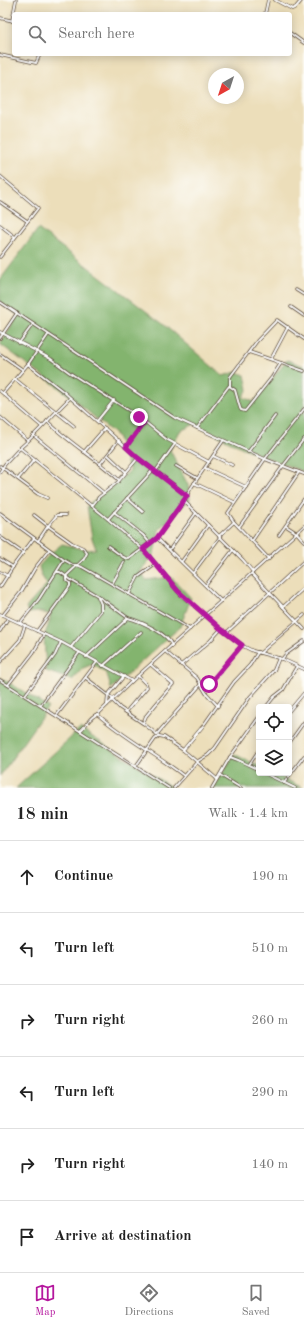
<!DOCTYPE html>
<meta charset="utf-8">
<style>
body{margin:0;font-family:"Old Standard TT",serif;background:#f2f2f2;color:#222}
.controls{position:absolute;right:12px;bottom:12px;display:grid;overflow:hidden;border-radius:4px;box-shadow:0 2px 10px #0003}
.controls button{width:36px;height:36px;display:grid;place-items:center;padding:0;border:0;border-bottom:1px solid #e0e0e0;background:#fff;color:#222;font:20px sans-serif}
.compass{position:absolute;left:208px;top:68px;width:36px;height:36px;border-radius:50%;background:#fff;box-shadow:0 2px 10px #0003;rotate:219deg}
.stop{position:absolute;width:12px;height:12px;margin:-9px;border:3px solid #b5179e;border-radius:50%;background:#fff}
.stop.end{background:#b5179e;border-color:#fff;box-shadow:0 1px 4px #0008}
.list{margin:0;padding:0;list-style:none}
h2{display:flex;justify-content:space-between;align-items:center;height:52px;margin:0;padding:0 16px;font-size:17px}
h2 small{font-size:13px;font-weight:400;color:#767676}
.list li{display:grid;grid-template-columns:26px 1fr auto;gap:12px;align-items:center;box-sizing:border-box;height:72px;padding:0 16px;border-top:1px solid #e0e0e0}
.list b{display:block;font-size:15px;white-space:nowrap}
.list em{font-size:13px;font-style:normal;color:#767676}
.icon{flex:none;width:22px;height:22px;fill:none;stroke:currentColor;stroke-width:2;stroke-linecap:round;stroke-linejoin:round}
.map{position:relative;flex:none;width:304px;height:788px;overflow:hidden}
.search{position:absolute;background:#fff;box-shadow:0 2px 10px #0003;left:12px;right:12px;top:12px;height:44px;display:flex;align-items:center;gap:10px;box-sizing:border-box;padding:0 14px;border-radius:4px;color:#767676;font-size:15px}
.sheet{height:484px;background:#fff}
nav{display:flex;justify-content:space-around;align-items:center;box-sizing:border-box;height:56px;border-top:1px solid #e0e0e0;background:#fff;font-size:11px;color:#767676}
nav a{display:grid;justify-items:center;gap:2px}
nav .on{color:#b5179e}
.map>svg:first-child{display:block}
.forest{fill:#83b46e;stroke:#5f6f46}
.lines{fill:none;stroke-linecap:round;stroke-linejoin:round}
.minor-casing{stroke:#564535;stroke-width:3.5}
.minor{stroke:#fff;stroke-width:2}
.route{stroke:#b5179e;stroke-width:5}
</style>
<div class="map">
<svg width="304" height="788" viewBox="0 0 304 788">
<rect width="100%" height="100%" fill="#fdfcf7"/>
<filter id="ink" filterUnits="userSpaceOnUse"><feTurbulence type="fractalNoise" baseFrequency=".025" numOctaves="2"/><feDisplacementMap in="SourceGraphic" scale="8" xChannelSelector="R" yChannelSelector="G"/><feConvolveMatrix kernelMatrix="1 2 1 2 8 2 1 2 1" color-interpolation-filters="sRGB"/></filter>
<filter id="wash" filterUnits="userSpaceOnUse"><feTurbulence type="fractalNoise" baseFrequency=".012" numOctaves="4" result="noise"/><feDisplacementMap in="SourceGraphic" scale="16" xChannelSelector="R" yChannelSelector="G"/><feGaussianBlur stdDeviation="0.9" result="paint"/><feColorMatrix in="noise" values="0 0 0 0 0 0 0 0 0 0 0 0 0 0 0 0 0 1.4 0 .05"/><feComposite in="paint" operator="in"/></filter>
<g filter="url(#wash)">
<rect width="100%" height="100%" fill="#ecdeba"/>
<g class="forest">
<path d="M38 229 163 324 223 376 236 372 245 375 248 389 243 397 254 402 287 360 304 366V472L243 448 195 424 180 431 170 450 188 485 190 499 159 530 154 554 140 572 146 580 171 577 191 598 180 627 111 689 107 674 93 664 83 668 72 680 46 671 44 637 50 620V614L38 612 29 613 26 608 47 584 41 575 39 566 51 553 62 544 86 550 96 549 92 538 87 506 130 471 117 436 67 394 0 344 18 315 0 302V280Z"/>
<path d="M0 677 48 707 0 776Z"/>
<path d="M80 729 173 788H16Z"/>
<path d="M234 754 259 766V773H273L303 788H213Z"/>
</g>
</g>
<g filter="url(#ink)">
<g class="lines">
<g class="minor-casing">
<g id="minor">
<path d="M275 0 292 9 296 7 302 0"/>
<path d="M265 14 268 0"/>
<path d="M0 18 14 21"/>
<path d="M12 21 16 0"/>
<path d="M290 33 304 43"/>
<path d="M0 55 36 63 40 54"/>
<path d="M0 176 38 208 0 257"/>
<path d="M0 202 27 221"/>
<path d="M0 225 15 237"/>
<path d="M296 290 304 295"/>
<path d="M0 302 175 418 265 459 304 474"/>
<path d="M291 307 304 316"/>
<path d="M0 332 51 359 70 373 139 417 166 439 209 462"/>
<path d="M48 335 29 363V365L64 392 138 458 187 495"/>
<path d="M0 338 17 313"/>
<path d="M19 343 33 324"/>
<path d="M249 352 281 363"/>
<path d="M0 354 23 370"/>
<path d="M271 359 288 327"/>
<path d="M15 379 74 426"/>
<path d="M230 386V377L257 341 277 320 304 339"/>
<path d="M0 391 41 426"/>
<path d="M3 393 28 364"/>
<path d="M0 417 27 440"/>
<path d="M47 421C69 443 97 459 119 480"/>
<path d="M97 421 114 400"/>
<path d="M197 428 229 386 235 390 240 408 241 410 245 411 272 377 281 363 304 371"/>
<path d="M33 435 104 493"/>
<path d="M126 446 145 422"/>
<path d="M20 448C38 433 53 414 70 398"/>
<path d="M84 452 105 428"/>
<path d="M248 452 275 416"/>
<path d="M108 455 126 472"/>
<path d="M213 456 232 465"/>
<path d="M100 464 119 440"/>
<path d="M0 466 38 494 47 498"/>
<path d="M176 466 197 478"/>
<path d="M205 468 246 487"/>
<path d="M0 472 5 464 20 448 103 515 146 552 156 564"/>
<path d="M155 472 175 444"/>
<path d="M18 479 34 460"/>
<path d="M194 483 234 502"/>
<path d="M127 498 143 512"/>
<path d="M184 501 243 560 253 572"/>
<path d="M92 506 99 497 118 482 138 458"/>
<path d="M114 512 143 535 150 543"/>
<path d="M0 513 64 560 73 565H77L82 567 190 629"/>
<path d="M34 515 48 526 57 515H66"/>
<path d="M108 519 153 470"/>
<path d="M286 526 297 533 304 541"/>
<path d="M239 527 283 466 304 439"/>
<path d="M279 535 304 499"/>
<path d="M219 536 234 522"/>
<path d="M0 537 23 553"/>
<path d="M157 538 221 601"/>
<path d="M252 541 299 472"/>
<path d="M108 546 123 557 129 559 157 538 184 501 191 488 223 441"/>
<path d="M170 549 196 513"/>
<path d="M0 559 13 567"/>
<path d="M269 559 234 522 228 513 265 459 304 409"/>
<path d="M182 561 208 525"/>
<path d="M0 572 8 576"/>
<path d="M57 572H60L74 582 98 596 128 618"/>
<path d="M193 573 220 537"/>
<path d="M252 574 304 629"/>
<path d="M112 584 124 562"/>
<path d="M206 585 233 550"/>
<path d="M0 587 16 562 34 538"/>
<path d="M129 594 138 577 156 564 180 594 221 629 243 646 253 651 282 659 304 669"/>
<path d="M283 607 304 588"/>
<path d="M0 614 61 642 132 681"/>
<path d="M3 615 21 592 35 568 49 550"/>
<path d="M20 623 39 599 64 560"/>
<path d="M0 631 8 618"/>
<path d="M37 631 70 586V583L66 580V576L84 559 87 553 83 548 72 543 48 526 38 541"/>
<path d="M226 633 304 561"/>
<path d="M71 647 101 611V604L98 597"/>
<path d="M166 652 197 678 206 693 218 706"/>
<path d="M260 653 304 615"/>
<path d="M86 657 128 618C140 621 169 634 172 646"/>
<path d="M282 659 286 654 304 641"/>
<path d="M0 662 20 640 25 625"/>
<path d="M181 665 210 641 221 629"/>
<path d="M103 666 141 632"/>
<path d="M86 678 113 699"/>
<path d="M0 680 169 788"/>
<path d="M8 685 33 653 44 634"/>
<path d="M204 687 212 681 242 645"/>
<path d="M25 695 55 655 61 642"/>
<path d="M112 700 120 708 144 724 159 736 164 737 183 750 217 779"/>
<path d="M41 705 79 653"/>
<path d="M107 705 108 695 124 676"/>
<path d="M266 707 274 697 283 690 297 666"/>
<path d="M289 711 304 693"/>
<path d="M126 712 147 687 146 684 138 676"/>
<path d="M97 714C124 738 156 754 184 776"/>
<path d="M57 715 97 662"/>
<path d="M143 723 146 716 173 684 151 665"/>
<path d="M80 731C88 725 88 717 98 714L132 681 304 526"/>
<path d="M157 734 201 684"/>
<path d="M289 743 304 722"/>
<path d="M183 750 203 726 234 682 250 665 258 652"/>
<path d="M230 757 259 717"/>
<path d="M249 765 259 750"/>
<path d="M136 766 155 739 159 736"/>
<path d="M264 773 295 788"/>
<path d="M220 775 241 788"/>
<path d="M284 783 304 756"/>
<path d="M174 788 198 761 208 755 215 748 250 697 274 670 279 658"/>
<path d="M212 788 230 757 238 760 259 770"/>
</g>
</g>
<use href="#minor" class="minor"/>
</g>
</g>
<g class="lines" filter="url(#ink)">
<path class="route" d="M139 417 144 422 126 447 138 458 187 496 157 538 143 549 178 591 221 629 242 645 209 684"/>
</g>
</svg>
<div class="controls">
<button><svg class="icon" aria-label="locate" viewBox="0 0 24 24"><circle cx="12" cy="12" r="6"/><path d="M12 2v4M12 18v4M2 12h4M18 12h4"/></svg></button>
<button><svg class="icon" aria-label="layers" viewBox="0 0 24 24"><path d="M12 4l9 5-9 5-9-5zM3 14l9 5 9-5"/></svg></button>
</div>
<svg class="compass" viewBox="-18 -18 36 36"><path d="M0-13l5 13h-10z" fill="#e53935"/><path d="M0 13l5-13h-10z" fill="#767676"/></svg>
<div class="stop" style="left:209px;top:684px"></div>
<div class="stop end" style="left:139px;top:417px"></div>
<div class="search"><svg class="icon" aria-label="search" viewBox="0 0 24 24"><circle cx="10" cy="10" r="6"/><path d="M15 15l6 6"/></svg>Search here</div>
</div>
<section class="sheet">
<h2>18 min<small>Walk · 1.4 km</small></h2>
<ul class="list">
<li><svg class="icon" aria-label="ahead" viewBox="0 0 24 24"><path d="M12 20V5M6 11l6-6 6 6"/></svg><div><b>Continue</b></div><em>190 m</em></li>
<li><svg class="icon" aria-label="left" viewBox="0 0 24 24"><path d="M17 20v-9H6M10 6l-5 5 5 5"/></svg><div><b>Turn left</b></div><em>510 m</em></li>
<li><svg class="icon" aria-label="right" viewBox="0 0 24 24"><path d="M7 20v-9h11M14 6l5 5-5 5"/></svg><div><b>Turn right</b></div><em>260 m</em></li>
<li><svg class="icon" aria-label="left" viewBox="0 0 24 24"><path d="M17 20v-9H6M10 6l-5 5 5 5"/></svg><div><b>Turn left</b></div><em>290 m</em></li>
<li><svg class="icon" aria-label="right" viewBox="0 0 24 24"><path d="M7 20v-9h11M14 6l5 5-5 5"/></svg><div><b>Turn right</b></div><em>140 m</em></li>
<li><svg class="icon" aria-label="arrive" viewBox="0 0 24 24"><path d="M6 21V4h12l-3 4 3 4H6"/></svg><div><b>Arrive at destination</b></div></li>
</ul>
</section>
<nav>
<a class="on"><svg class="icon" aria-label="map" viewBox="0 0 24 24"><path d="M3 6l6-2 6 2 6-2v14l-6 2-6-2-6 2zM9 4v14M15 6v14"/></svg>Map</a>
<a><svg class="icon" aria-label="directions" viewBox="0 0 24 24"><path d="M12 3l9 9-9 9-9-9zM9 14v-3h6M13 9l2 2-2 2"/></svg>Directions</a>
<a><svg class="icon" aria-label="saved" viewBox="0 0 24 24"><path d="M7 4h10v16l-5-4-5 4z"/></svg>Saved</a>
</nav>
